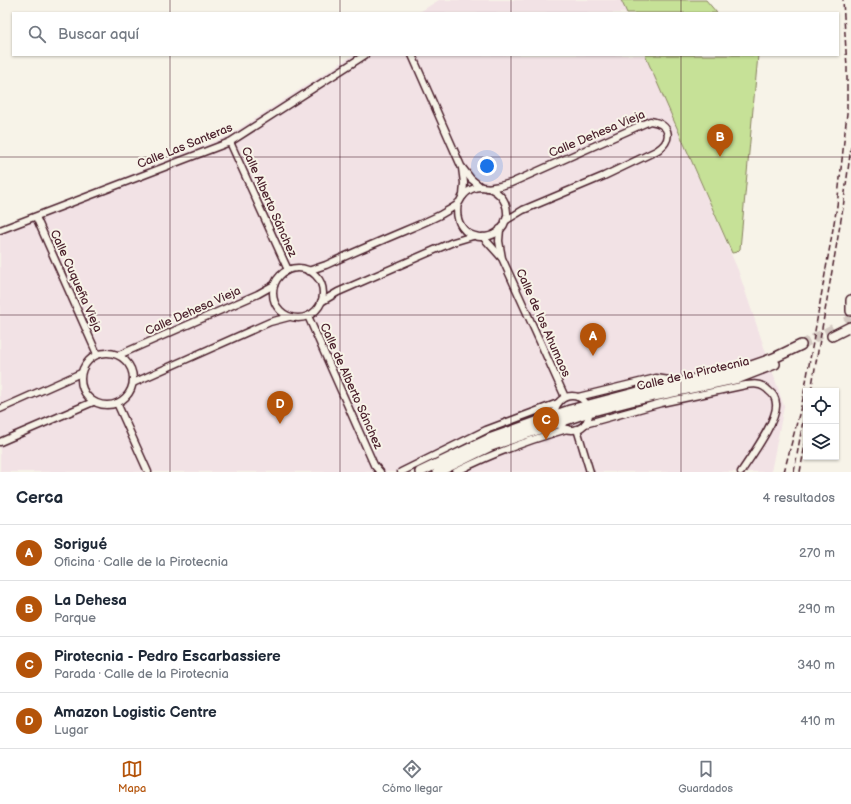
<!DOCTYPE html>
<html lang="es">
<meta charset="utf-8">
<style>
body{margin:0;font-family:"Balsamiq Sans",sans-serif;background:#f6f6f7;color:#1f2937}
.controls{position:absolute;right:12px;bottom:12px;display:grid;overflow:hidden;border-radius:0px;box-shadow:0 1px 3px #0004}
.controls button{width:36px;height:36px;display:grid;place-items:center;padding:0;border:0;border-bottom:1px solid #e0e1e3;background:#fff;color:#1f2937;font:20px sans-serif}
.you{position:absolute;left:487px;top:166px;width:14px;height:14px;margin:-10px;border:3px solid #fff;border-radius:50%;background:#1a73e8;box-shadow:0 0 0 6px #1a73e833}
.badge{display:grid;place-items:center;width:26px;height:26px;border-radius:50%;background:#b45309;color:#fff;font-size:13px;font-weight:700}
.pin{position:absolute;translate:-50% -33px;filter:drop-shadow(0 1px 2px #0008)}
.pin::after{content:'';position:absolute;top:21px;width:14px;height:12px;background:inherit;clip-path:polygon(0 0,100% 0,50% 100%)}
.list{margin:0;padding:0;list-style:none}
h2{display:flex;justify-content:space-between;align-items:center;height:52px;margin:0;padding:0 16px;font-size:17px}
h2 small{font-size:13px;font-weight:400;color:#747a83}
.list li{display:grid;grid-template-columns:26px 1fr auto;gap:12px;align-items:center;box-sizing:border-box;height:56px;padding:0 16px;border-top:1px solid #e0e1e3}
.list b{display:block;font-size:15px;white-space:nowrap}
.list p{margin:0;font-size:13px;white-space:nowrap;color:#747a83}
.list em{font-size:13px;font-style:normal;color:#747a83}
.icon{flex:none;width:22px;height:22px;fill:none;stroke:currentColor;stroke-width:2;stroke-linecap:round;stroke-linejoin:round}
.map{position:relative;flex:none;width:851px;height:472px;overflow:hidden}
.search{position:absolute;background:#fff;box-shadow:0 1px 3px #0004;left:12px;right:12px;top:12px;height:44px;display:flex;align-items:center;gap:10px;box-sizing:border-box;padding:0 14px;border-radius:0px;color:#747a83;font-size:15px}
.sheet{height:276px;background:#fff}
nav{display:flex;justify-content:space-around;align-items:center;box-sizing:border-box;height:56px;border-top:1px solid #e0e1e3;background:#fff;font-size:11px;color:#747a83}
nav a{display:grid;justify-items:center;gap:2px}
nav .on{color:#b45309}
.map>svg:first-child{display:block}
.built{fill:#f2e2e5}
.green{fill:#c6e197;stroke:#888061}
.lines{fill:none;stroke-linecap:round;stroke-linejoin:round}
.secondary-tunnel{stroke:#d4c9c2;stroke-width:9;stroke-dasharray:9 4.5;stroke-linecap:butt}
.street-casing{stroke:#4a1f2b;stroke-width:9}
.secondary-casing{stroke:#4a1f2b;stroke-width:12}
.street{stroke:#f7f3e8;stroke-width:6}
.secondary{stroke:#f7f3e8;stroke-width:9}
.rail{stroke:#4a1f2b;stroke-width:1.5;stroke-dasharray:6 3;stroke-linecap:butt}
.grid{fill:none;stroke:#4a1f2b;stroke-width:1;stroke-opacity:0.55}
.labels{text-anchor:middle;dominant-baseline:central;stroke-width:4;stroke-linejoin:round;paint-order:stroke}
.street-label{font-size:12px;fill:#4a1f2b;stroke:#f7f3e8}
</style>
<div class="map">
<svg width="851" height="472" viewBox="0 0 851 472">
<rect width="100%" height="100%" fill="#f7f3e8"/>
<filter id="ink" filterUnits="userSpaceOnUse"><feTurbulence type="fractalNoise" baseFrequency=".025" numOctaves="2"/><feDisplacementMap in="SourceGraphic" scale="8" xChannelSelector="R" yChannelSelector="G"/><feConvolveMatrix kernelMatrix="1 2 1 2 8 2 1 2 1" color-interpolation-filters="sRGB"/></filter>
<g filter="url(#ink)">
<g class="built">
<path d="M439 0H621L627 13H418Z"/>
<path d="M353 55H645L738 270 784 406 771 472H0V226L228 136Z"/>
</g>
<g class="green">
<path d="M621 0H706L717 13H627Z"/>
<path d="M645 55H758L740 249 737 252 732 253Z"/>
</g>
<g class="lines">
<g class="secondary-tunnel">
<path d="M846 322 851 318"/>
<path d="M801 345 834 328"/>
</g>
<g class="street-casing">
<g id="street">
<path d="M412 55 461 166 471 179 481 187"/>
<path d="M230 142 288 270"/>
<path d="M462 168 464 183 463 196"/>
<path d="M487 188 500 186 511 183 650 121C672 124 673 141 656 151L604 176 523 210 505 221"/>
<path d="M36 217 97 354"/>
<path d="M500 229 499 241 502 258 565 397"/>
<path d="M0 230 230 142 365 55"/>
<path d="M483 237 501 257"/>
<circle cx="298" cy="293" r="25"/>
<path d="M308 271 326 265C352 253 378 242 404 231 416 226 428 221 440 215 445 212 453 208 458 204 460 202 461 198 463 196 467 191 474 187 481 187 496 187 508 200 507 215 503 248 450 244 458 203"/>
<path d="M321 302 338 292 453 242 473 236"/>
<path d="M308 316 374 465 380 472"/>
<circle cx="107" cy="379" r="26"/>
<path d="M119 355 258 294 274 285"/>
<path d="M133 383 270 322 289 317"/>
<circle cx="572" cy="413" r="17"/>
<path d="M578 397 656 378 676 381"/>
<path d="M117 403 148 472"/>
<path d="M0 409 81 373"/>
<path d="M585 424 661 403 741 386C752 384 761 382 769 391 773 394 776 399 776 404 778 420 750 458 741 472"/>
<path d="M577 429 590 472"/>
<path d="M0 442 93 402"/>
<path d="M401 472 486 430 558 403"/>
<path d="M456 472C491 454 529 440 567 429"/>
</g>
</g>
<g class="secondary-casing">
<g id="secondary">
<path d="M851 300V311"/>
<path d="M832 336 850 327"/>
<path d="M420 472 489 439 570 410 657 387 737 371 774 358 801 345"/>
<path d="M438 472 491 446 589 412 635 400 739 378 775 364"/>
</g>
</g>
<use href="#street" class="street"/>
<use href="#secondary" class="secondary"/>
<g class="rail">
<path d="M811 391 843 208 851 147"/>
<path d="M784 472 803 399 837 206 847 113V68L843 0"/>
<path d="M794 472 803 421"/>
<path d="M800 472 806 439"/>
</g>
</g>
</g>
<path class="grid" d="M170 0V13M340 0V13M511 0V13M681 0V13M170 55V472M340 55V472M511 55V472M681 55V472M0 157H851M0 315H851"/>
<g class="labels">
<g class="street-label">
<text transform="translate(597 134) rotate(-23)">Calle Dehesa Vieja</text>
<text transform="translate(185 146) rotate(-22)">Calle Las Santeras</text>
<text transform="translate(269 202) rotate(66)">Calle Alberto Sánchez</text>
<text transform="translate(76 281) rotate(66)">Calle Cuqueña Vieja</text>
<text transform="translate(193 311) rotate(-24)">Calle Dehesa Vieja</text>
<text transform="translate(543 323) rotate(66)">Calle de los Ahumaos</text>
<text transform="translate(693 374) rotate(-13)">Calle de la Pirotecnia</text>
<text transform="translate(351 386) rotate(66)">Calle de Alberto Sánchez</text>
</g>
</g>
</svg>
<div class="controls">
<button><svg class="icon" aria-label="locate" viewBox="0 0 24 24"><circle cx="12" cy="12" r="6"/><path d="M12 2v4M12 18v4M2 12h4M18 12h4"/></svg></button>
<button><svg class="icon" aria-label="layers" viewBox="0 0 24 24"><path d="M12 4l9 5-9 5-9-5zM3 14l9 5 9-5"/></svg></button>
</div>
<div class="you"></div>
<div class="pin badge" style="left:593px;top:356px">A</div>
<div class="pin badge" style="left:720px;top:157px">B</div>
<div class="pin badge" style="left:546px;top:440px">C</div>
<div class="pin badge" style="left:280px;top:424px">D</div>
<div class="search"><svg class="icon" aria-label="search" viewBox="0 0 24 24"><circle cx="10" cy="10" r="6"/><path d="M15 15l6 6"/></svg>Buscar aquí</div>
</div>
<section class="sheet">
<h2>Cerca<small>4 resultados</small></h2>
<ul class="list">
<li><span class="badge">A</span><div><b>Sorigué</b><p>Oficina · Calle de la Pirotecnia</p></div><em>270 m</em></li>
<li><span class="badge">B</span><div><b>La Dehesa</b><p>Parque</p></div><em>290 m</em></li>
<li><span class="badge">C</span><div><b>Pirotecnia - Pedro Escarbassiere</b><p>Parada · Calle de la Pirotecnia</p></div><em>340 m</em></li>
<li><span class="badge">D</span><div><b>Amazon Logistic Centre</b><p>Lugar</p></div><em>410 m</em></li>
</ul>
</section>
<nav>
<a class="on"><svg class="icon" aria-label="map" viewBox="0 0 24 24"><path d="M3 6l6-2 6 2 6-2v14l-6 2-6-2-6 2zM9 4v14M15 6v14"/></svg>Mapa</a>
<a><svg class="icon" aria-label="directions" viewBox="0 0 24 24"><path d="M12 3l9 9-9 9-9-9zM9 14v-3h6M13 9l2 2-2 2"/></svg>Cómo llegar</a>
<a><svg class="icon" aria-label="saved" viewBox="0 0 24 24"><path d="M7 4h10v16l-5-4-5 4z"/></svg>Guardados</a>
</nav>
